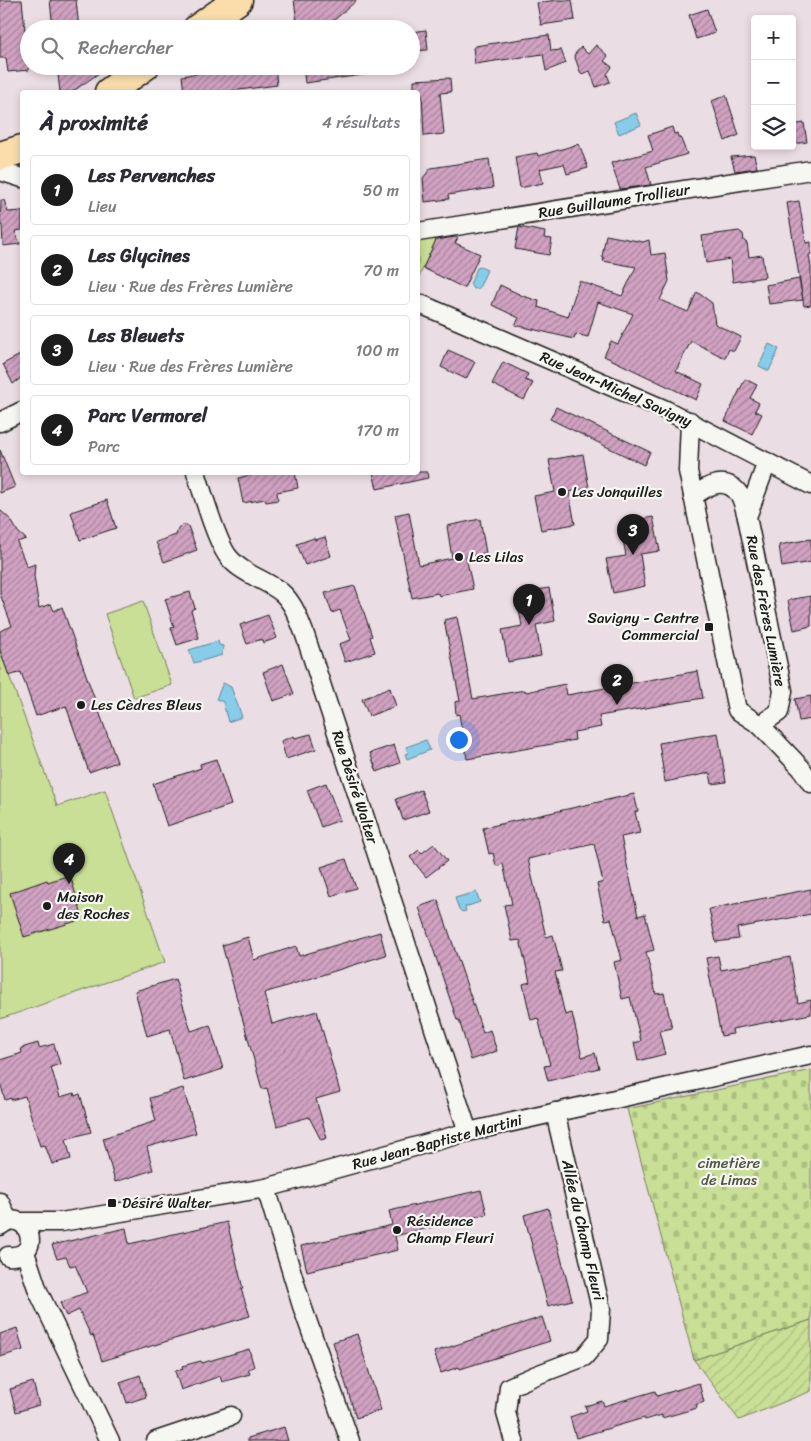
<!DOCTYPE html>
<html lang="fr">
<meta charset="utf-8">
<style>
body{margin:0;font-family:Sriracha,sans-serif;background:#f7f7f7;color:#2b2b33}
.controls{position:absolute;right:15px;top:15px;display:grid;overflow:hidden;border-radius:5px;box-shadow:0 2px 8px #0003}
.controls button{width:45px;height:45px;display:grid;place-items:center;padding:0;border:0;border-bottom:1px solid #e1e1e2;background:#fff;color:#2b2b33;font:25px sans-serif}
.you{position:absolute;left:458px;top:739px;width:18px;height:18px;margin:-12px;border:4px solid #fff;border-radius:50%;background:#1a73e8;box-shadow:0 0 0 8px #1a73e833}
.badge{display:grid;place-items:center;width:32px;height:32px;border-radius:50%;background:#1c1c1c;color:#fff;font-size:16px;font-weight:700}
.pin{position:absolute;translate:-50% -41px;filter:drop-shadow(0 1px 2px #0008)}
.pin::after{content:'';position:absolute;top:26px;width:18px;height:15px;background:inherit;clip-path:polygon(0 0,100% 0,50% 100%)}
.list{margin:0;padding:0;list-style:none}
h2{display:flex;justify-content:space-between;align-items:center;height:65px;margin:0;padding:0 20px;font-size:21px}
h2 small{font-size:16px;font-weight:400;color:#7c7c81}
.list li{display:grid;grid-template-columns:32px 1fr auto;gap:15px;align-items:center;box-sizing:border-box;height:70px;margin:0 10px 10px;padding:0 10px;border:1px solid #e1e1e2;border-radius:5px}
.list b{display:block;font-size:19px;white-space:nowrap}
.list p{margin:0;font-size:16px;white-space:nowrap;color:#7c7c81}
.list em{font-size:16px;font-style:normal;color:#7c7c81}
.icon{flex:none;width:28px;height:28px;fill:none;stroke:currentColor;stroke-width:2;stroke-linecap:round;stroke-linejoin:round}
.map{position:relative;flex:none;width:811px;height:1441px;overflow:hidden}
.search{position:absolute;background:#fff;box-shadow:0 2px 8px #0003;left:20px;top:20px;width:400px;height:55px;display:flex;align-items:center;gap:12px;box-sizing:border-box;padding:0 18px;border-radius:28px;color:#7c7c81;font-size:19px}
.panel{position:absolute;background:#fff;box-shadow:0 2px 8px #0003;left:20px;top:90px;width:400px;height:385px;border-radius:5px}
.map>svg:first-child{display:block}
.cemetery{fill:url(#cemetery-stones);stroke:#727e58}
.park{fill:#c8df95;stroke:#727e58}
.garden{fill:url(#garden-furrows);stroke:#727e58}
.water{fill:#87cde9;stroke:#5c8697}
.building{fill:url(#building-hatch);stroke:#1c1c1c}
.lines{fill:none;stroke-linecap:round;stroke-linejoin:round}
.street-casing{stroke:#1c1c1c;stroke-width:21}
.primary-casing{stroke:#1c1c1c;stroke-width:31}
.street{stroke:#f6f6f2;stroke-width:18}
.primary{stroke:#faddab;stroke-width:28}
.poi-dot{fill:#1c1c1c;stroke:#f6f6f2;stroke-width:2}
.labels{text-anchor:middle;dominant-baseline:central;stroke-width:4.5;stroke-linejoin:round;paint-order:stroke}
.street-label{font-size:15px;fill:#1c1c1c;stroke:#f6f6f2}
.poi-label{font-size:15px;fill:#1c1c1c;stroke:#f6f6f2;text-anchor:start}
.park-label{font-size:15px;fill:#505640;stroke:#f6f6f2}
</style>
<div class="map">
<svg width="811" height="1441" viewBox="0 0 811 1441">
<defs>
<pattern id="cemetery-stones" width="16" height="16" patternUnits="userSpaceOnUse" patternTransform="scale(1.25)"><rect width="16" height="16" fill="#c8df95"/><path d="M2 7V4a2 2 0 0 1 4 0v3zM10 15v-3a2 2 0 0 1 4 0v3z" fill="#abbf80"/></pattern>
<pattern id="garden-furrows" width="10" height="10" patternUnits="userSpaceOnUse" patternTransform="scale(1.25)"><rect width="10" height="10" fill="#c8df95"/><path d="M-1 1l2-2M0 10L10 0M9 11l2-2" fill="none" stroke="#abbf80"/></pattern>
<pattern id="building-hatch" width="6" height="6" patternUnits="userSpaceOnUse" patternTransform="scale(1.25)"><rect width="6" height="6" fill="#d1a2c2"/><path d="M-1 1l2-2M0 6l6-6M5 7l2-2" fill="none" stroke="#a9839d"/></pattern>
</defs>
<rect width="100%" height="100%" fill="#ebdde4"/>
<filter id="ink" filterUnits="userSpaceOnUse"><feTurbulence type="fractalNoise" baseFrequency=".02" numOctaves="2"/><feDisplacementMap in="SourceGraphic" scale="10" xChannelSelector="R" yChannelSelector="G"/><feConvolveMatrix kernelMatrix="1 2 1 2 8 2 1 2 1" color-interpolation-filters="sRGB"/></filter>
<g filter="url(#ink)">
<path class="cemetery" d="M811 1070V1320L694 1360 627 1109Z"/>
<g class="park">
<path d="M438 236 418 279V241Z"/>
<path d="M143 601 172 685 134 698 105 614Z"/>
<path d="M0 651 57 806 105 790 165 962 0 1019Z"/>
</g>
<path class="garden" d="M811 1320V1391L739 1420 694 1360Z"/>
<g class="water">
<path d="M636 113 641 125 619 134 614 122Z"/>
<path d="M480 267 487 270 479 288 473 289 470 284 477 268Z"/>
<path d="M769 344 779 349 769 371 759 366Z"/>
<path d="M218 641 219 645 223 646 222 655 194 663 189 650Z"/>
<path d="M223 683 231 687 242 717 228 722 223 702 216 699Z"/>
<path d="M426 740 430 750 407 759 405 754 408 753 406 747Z"/>
<path d="M476 892 480 902 465 907 466 911 462 912 459 909 455 898Z"/>
</g>
<g class="building">
<path d="M0 0H22L29 70 8 72 6 58H0Z"/>
<path d="M50 0H76L79 29H53Z"/>
<path d="M294 0H357L331 23 332 29H298Z"/>
<path d="M556 0H572L575 20 541 25 537 3Z"/>
<path d="M707 9 715 33 696 39 689 15Z"/>
<path d="M426 30 428 50 411 51V32Z"/>
<path d="M549 35 551 51 561 50 566 63 546 71 543 54 475 64 473 48 475 46Z"/>
<path d="M596 45 608 56 604 61 612 67 607 74 610 82 596 87 590 71 581 74 574 55 581 47 588 54Z"/>
<path d="M57 66H109L72 92H60Z"/>
<path d="M227 66H275L277 85 224 92H184L182 76 228 68Z"/>
<path d="M303 66H369V74L305 83Z"/>
<path d="M450 78 451 92 440 93 444 134 424 136 422 94 414 92V80Z"/>
<path d="M726 95 739 135 725 141 712 101Z"/>
<path d="M804 123 807 142 792 144V125Z"/>
<path d="M672 127 674 134 677 133 678 137H680L687 154 646 167 651 185 620 189 611 163 653 151 648 135Z"/>
<path d="M579 144 588 168 567 174 564 164 540 169 543 183 520 188 515 157 537 153 538 156Z"/>
<path d="M754 155 757 168 735 171 731 157Z"/>
<path d="M489 159 493 188 448 195 449 199 425 202 423 178 431 168Z"/>
<path d="M1 200H4L8 212 22 211V230L15 231 20 244 3 246 2 225H0Z"/>
<path d="M799 201 806 243 811 242V254L809 255 811 268V305L804 306 787 203Z"/>
<path d="M519 227 545 232 544 238 552 239 549 255 515 249Z"/>
<path d="M739 231 743 234 744 241 747 243 749 257 762 255 765 277 733 282 730 259 706 263 702 236Z"/>
<path d="M606 235 643 242 649 240 651 255 665 253 669 281 660 300 688 312 697 292 712 303 715 324 741 337 734 351 729 349 725 358 691 341 676 371 703 384 696 400 604 356 611 341 618 344 633 314 598 302 588 337 576 334 574 339 515 325 519 318 492 305 500 285 523 296 539 301 538 307 568 317 579 281 622 296 636 267 603 261 604 258 602 257Z"/>
<path d="M455 237 458 238 455 243 480 254 464 288 423 268 436 240Z"/>
<path d="M799 279 803 300 769 304 766 285Z"/>
<path d="M448 350 475 362 466 379 441 367Z"/>
<path d="M22 354V377L13 384 3 364Z"/>
<path d="M503 362 528 374 525 380 533 383 524 400 492 384Z"/>
<path d="M745 379 757 385 750 398 759 403 755 411 762 414 752 434 725 421Z"/>
<path d="M556 407 650 452 644 465 550 419Z"/>
<path d="M0 450 15 487 0 493Z"/>
<path d="M583 454 589 488 569 492 575 524 541 530 534 496 555 492 549 460Z"/>
<path d="M262 472H295L298 488 277 492 278 500 266 502 265 499 243 503 238 478Z"/>
<path d="M373 472H427L428 478 377 489Z"/>
<path d="M107 500 116 528 80 540 71 512Z"/>
<path d="M0 510 11 520 18 532 26 539 17 542 27 567 35 564 34 576 39 608 51 604 54 611 62 607 117 762 89 772 66 706 36 716 21 672 9 676 0 650V631L12 626 0 594Z"/>
<path d="M409 512 419 565 452 558 447 526 480 519 486 553 466 557 473 589 439 596 438 593 412 598 395 515Z"/>
<path d="M653 517 660 551 640 554 645 586 613 593 606 559 626 556 620 523Z"/>
<path d="M182 525 188 526 197 550 164 562 156 542 176 535 178 529Z"/>
<path d="M325 537 331 556 305 565 297 544 314 538 315 540Z"/>
<path d="M811 539V562L782 567 779 545Z"/>
<path d="M355 586 372 636 370 637 375 652 345 662 339 644 351 640 340 610 332 613 325 593Z"/>
<path d="M549 588 555 621 536 625 541 656 508 662 502 630 522 626 518 604 527 602 525 592Z"/>
<path d="M190 592 195 608 191 610 199 638 177 645 171 628 174 627 165 599Z"/>
<path d="M811 596V626L794 630 788 600Z"/>
<path d="M268 615 277 638 263 643 262 639 247 644 240 625Z"/>
<path d="M457 617 473 699 525 690 526 692 565 684 567 695 698 671 703 698 599 716 601 727 574 732 575 740 467 759 459 714 456 715 455 702 460 701 444 620Z"/>
<path d="M283 664 294 694 273 701 263 672Z"/>
<path d="M390 688 396 706 369 716 362 699Z"/>
<path d="M811 696V719L799 721 795 699Z"/>
<path d="M718 733 726 782 712 784 710 773 665 782 659 743Z"/>
<path d="M311 734 316 749 286 759 281 741 294 736 295 738Z"/>
<path d="M394 745 400 763 377 772 370 753Z"/>
<path d="M216 759 231 805 167 826 153 784 201 768 200 764Z"/>
<path d="M326 783 340 820 321 827 307 790Z"/>
<path d="M421 790 429 811 403 820 396 799Z"/>
<path d="M634 794 638 811 635 812 640 833 621 837 638 916 645 914 654 950 646 952 656 994 664 993 672 1028 659 1031 665 1054 638 1061 634 1043 641 1041 630 997 622 999 614 962 622 960 611 919 605 920 597 884 603 882 594 844 532 858 528 859 546 937 553 935 562 971 555 972 565 1015 572 1013 582 1057 595 1053 599 1068 548 1081 544 1066 550 1065 538 1018 531 1020 523 984 530 982 520 940 512 941 504 905 512 904 503 864 496 866 493 853 489 854 483 828Z"/>
<path d="M434 844 447 861 426 877 410 857 419 850 422 853Z"/>
<path d="M346 859 356 888 331 896 321 867Z"/>
<path d="M70 875 83 919 24 937 10 893 47 880 48 882Z"/>
<path d="M811 889V914L737 928 739 939 716 942 709 909Z"/>
<path d="M438 900 483 1033 490 1030 497 1051 471 1060 459 1020H457L419 907Z"/>
<path d="M380 932 386 955 264 993 272 1024 317 1011 340 1092 316 1099 327 1138 321 1140 309 1117 277 1126 267 1088 262 1089 222 945 248 937 254 960 296 946 299 956Z"/>
<path d="M718 956 721 970 790 957 798 1003 811 1000V1014L732 1029 733 1034 721 1036 706 958Z"/>
<path d="M175 979 191 1031 210 1025 223 1069 184 1081 170 1029 147 1036 135 991Z"/>
<path d="M38 1043 39 1048 54 1044 60 1064 51 1067 60 1097 74 1093 75 1096 80 1094 91 1132 66 1139 71 1159 52 1164 45 1145 40 1146 25 1096 11 1100V1098L5 1100 0 1082V1060L22 1053 21 1048Z"/>
<path d="M183 1088 196 1133 147 1147 153 1170 115 1182 103 1138 156 1121 150 1098Z"/>
<path d="M481 1190 487 1214 395 1236 398 1250 307 1271 301 1246 392 1225 389 1211Z"/>
<path d="M548 1208 572 1300 548 1306 524 1215Z"/>
<path d="M227 1222 243 1289H241L250 1316 102 1361 93 1335 91 1336 79 1310 66 1316 60 1303 87 1292 75 1265 70 1266 66 1257 57 1259 52 1245 126 1228 129 1244Z"/>
<path d="M542 1317 550 1341 460 1369 459 1367 441 1373 434 1352Z"/>
<path d="M17 1328 23 1350 0 1357V1334Z"/>
<path d="M357 1334 381 1410 356 1418 333 1342Z"/>
<path d="M249 1349 254 1367 248 1369 250 1374 222 1382 220 1376 181 1390 175 1371 183 1369 182 1366 201 1361 202 1363Z"/>
<path d="M140 1375 146 1397 127 1403 120 1382Z"/>
<path d="M33 1382 39 1405 16 1412 10 1389Z"/>
<path d="M699 1383 704 1402 696 1405 697 1408 662 1418V1415L645 1420 644 1418 576 1438 570 1417 587 1411 585 1406 602 1401 604 1406 655 1391 657 1396Z"/>
<path d="M284 1427 288 1441H248V1438Z"/>
</g>
<g class="lines">
<g class="street-casing">
<g id="street">
<path d="M0 171 22 178"/>
<path d="M418 232 811 170"/>
<path d="M418 303 666 410 811 485"/>
<path d="M690 421 688 471 737 710 760 725 801 768 811 783"/>
<path d="M0 422 22 411"/>
<path d="M196 472C203 494 215 537 227 555 240 573 264 579 281 592 294 603 299 620 305 635L468 1132"/>
<path d="M693 497C707 485 726 476 739 494 743 500 745 510 747 517"/>
<path d="M760 725 779 712 783 691 747 517 767 462"/>
<path d="M266 1188 302 1306 350 1441"/>
<path d="M0 1202 8 1221"/>
<path d="M19 1222H61L266 1188 468 1132 811 1055"/>
<path d="M0 1226C27 1203 47 1259 8 1256"/>
<path d="M25 1252 38 1291 110 1441"/>
<path d="M156 1441 231 1416"/>
<path d="M514 1441 506 1413 509 1387 534 1376 584 1357 599 1339 601 1309 555 1112"/>
</g>
</g>
<g class="primary-casing">
<g id="primary">
<path d="M197 29 238 0"/>
<path d="M109 92 145 66"/>
<path d="M0 156 22 149"/>
</g>
</g>
<use href="#street" class="street"/>
<use href="#primary" class="primary"/>
</g>
</g>
<g class="poi-dot">
<circle cx="562" cy="492" r="5"/>
<circle cx="459" cy="557" r="5"/>
<rect x="704" y="622" width="10" height="10" rx="2.5"/>
<circle cx="81" cy="705" r="5"/>
<circle cx="47" cy="906" r="5"/>
<rect x="107" y="1198" width="10" height="10" rx="2.5"/>
<circle cx="397" cy="1230" r="5"/>
</g>
<g class="labels">
<g class="street-label">
<text transform="translate(614 201) rotate(-9)">Rue Guillaume Trollieur</text>
<text transform="translate(616 389) rotate(24)">Rue Jean-Michel Savigny</text>
<text transform="translate(766 611) rotate(79)">Rue des Frères Lumière</text>
<text transform="translate(355 787) rotate(72)">Rue Désiré Walter</text>
<text transform="translate(437 1142) rotate(-15)">Rue Jean-Baptiste Martini</text>
<text transform="translate(583 1230) rotate(77)">Allée du Champ Fleuri</text>
</g>
<g class="poi-label">
<text x="572" y="492">Les Jonquilles</text>
<text x="469" y="557">Les Lilas</text>
<text x="699" y="618" text-anchor="end">Savigny - Centre<tspan x="699" dy="17">Commercial</tspan></text>
<text x="91" y="705">Les Cèdres Bleus</text>
<text x="57" y="897">Maison<tspan x="57" dy="17">des Roches</tspan></text>
<text x="122" y="1203">Désiré Walter</text>
<text x="407" y="1221">Résidence<tspan x="407" dy="17">Champ Fleuri</tspan></text>
</g>
<g class="park-label">
<text x="729" y="1163">cimetière<tspan x="729" dy="17">de Limas</tspan></text>
</g>
</g>
</svg>
<div class="controls">
<button>+</button>
<button>−</button>
<button><svg class="icon" aria-label="layers" viewBox="0 0 24 24"><path d="M12 4l9 5-9 5-9-5zM3 14l9 5 9-5"/></svg></button>
</div>
<div class="you"></div>
<div class="pin badge" style="left:529px;top:625px">1</div>
<div class="pin badge" style="left:617px;top:705px">2</div>
<div class="pin badge" style="left:633px;top:555px">3</div>
<div class="pin badge" style="left:69px;top:884px">4</div>
<div class="search"><svg class="icon" aria-label="search" viewBox="0 0 24 24"><circle cx="10" cy="10" r="6"/><path d="M15 15l6 6"/></svg>Rechercher</div>
<section class="panel">
<h2>À proximité<small>4 résultats</small></h2>
<ul class="list">
<li><span class="badge">1</span><div><b>Les Pervenches</b><p>Lieu</p></div><em>50 m</em></li>
<li><span class="badge">2</span><div><b>Les Glycines</b><p>Lieu · Rue des Frères Lumière</p></div><em>70 m</em></li>
<li><span class="badge">3</span><div><b>Les Bleuets</b><p>Lieu · Rue des Frères Lumière</p></div><em>100 m</em></li>
<li><span class="badge">4</span><div><b>Parc Vermorel</b><p>Parc</p></div><em>170 m</em></li>
</ul>
</section>
</div>
